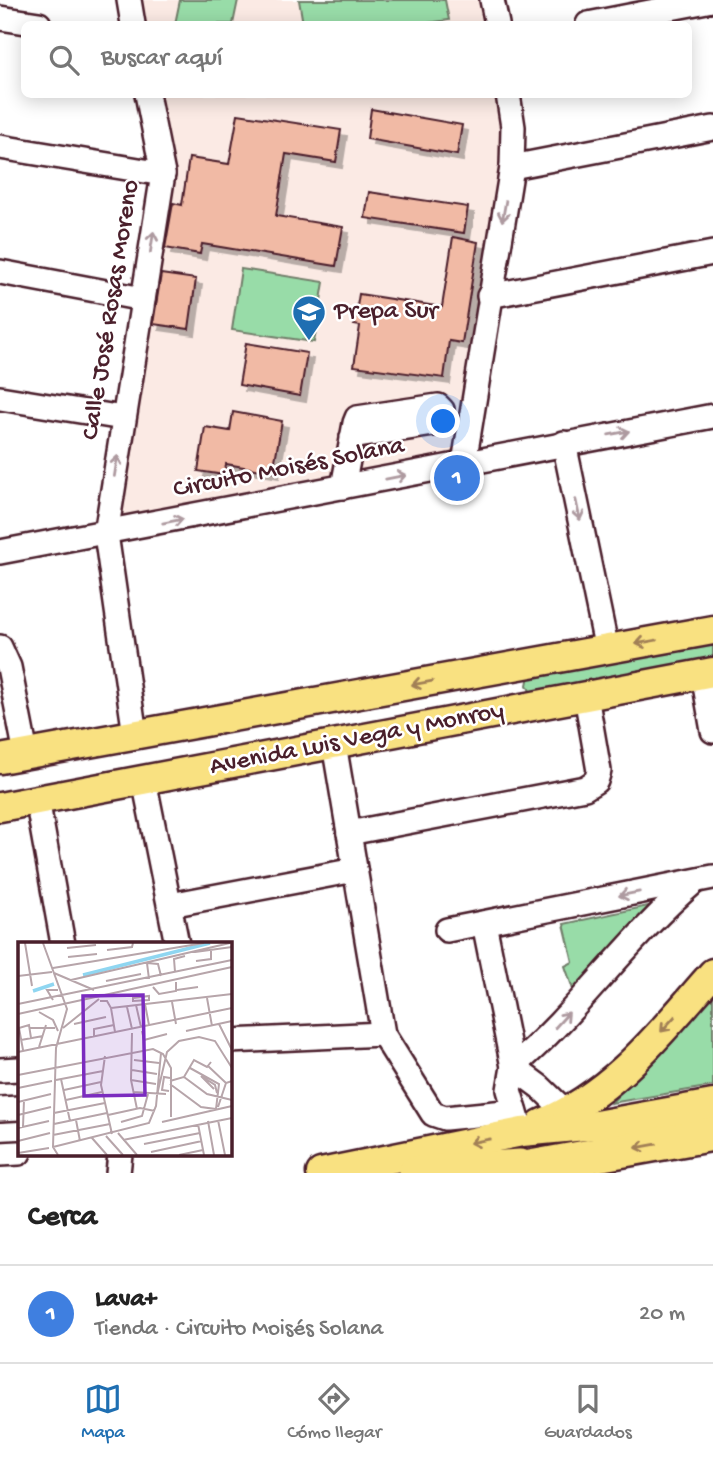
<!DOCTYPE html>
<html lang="es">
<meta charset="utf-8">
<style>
body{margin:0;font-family:"Gochi Hand",sans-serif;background:#f2f2f2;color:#222}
.you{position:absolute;left:444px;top:422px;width:24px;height:24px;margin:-18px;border:5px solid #fff;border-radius:50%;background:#1a73e8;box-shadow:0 0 0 10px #1a73e833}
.badge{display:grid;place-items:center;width:46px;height:46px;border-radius:50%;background:#1f6fb2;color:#fff;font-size:23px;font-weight:700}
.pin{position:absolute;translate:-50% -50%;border:4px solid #fff;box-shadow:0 2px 7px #0006}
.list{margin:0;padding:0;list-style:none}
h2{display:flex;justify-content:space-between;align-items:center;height:91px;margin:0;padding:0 28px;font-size:30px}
h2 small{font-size:23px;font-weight:400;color:#767676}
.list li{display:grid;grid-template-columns:46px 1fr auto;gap:21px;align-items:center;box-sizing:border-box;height:98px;padding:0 28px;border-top:2px solid #e0e0e0}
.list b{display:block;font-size:26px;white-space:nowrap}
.list p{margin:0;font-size:23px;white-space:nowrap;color:#767676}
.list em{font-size:23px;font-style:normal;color:#767676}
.icon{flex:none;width:38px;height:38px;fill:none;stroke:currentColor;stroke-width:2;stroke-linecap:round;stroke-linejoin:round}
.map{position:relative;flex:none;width:713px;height:1173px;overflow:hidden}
.search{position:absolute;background:#fff;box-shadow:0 4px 18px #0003;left:21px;right:21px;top:21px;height:77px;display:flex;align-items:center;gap:18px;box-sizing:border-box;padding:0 24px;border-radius:10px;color:#767676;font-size:26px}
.sheet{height:189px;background:#fff}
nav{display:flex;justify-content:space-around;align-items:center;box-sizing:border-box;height:98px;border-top:2px solid #e0e0e0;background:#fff;font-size:19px;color:#767676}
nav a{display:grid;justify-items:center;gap:4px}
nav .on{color:#1f6fb2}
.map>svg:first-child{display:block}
.built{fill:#fbeae4}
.green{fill:#98dca8;stroke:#717e6a;stroke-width:2}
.building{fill:#f1baa5;stroke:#4a1f2b;stroke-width:2;filter:url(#shadow)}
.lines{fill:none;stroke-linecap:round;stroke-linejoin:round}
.minor-casing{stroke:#4a1f2b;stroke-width:28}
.major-casing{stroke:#4a1f2b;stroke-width:33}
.highway-casing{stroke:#4a1f2b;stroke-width:38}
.minor{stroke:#fff;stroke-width:23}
.major{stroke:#f9e181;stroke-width:28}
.highway{stroke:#f9e181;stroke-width:33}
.oneway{stroke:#ae9aa0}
.oneway2{stroke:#a28056}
.labels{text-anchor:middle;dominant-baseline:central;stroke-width:5;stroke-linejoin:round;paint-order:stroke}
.street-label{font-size:26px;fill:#4a1f2b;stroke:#fff}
.poi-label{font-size:26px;fill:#4a1f2b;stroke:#fff;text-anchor:start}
.inset-river{fill:none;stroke:#8fd6f1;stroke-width:3.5}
.inset-road{fill:none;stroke:#b7a5aa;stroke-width:2}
.view{fill:#7b2cbf;fill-opacity:0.15;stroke:#7b2cbf;stroke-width:3.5}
.inset-edge{fill:none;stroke:#4a1f2b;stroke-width:3.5}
</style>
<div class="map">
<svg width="713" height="1173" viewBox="0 0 713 1173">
<defs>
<filter id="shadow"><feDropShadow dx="6" dy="6" stdDeviation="0" flood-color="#0004"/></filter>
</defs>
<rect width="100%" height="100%" fill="#fff"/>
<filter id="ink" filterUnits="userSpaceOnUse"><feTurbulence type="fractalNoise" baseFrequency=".0143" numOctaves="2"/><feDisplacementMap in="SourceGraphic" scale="14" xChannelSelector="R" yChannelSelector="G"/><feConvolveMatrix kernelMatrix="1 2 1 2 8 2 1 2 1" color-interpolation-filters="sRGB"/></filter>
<g filter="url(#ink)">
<g class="built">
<path d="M138 0H479L484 24H142Z"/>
<path d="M154 95H498L504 137 458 453 125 517 121 509 150 302Z"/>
</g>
<g class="green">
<path d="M180 0H238L233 24H175Z"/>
<path d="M299 0H445L449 20 420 24H303Z"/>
<path d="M241 269 324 282 314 342 232 330Z"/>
<path d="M713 641V661L531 693 527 685 529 676Z"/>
<path d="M662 903 577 1001 565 966 573 962 564 924Z"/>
<path d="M713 994V1086L611 1103 701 1007Z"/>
</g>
<g class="building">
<path d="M371 109 462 125 457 155 367 139Z"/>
<path d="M238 114 341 130 336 162 286 154 276 216 343 227 336 266 202 244 200 254 165 248 173 203 182 205 189 158 229 164Z"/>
<path d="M369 192 468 207 464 233 365 218Z"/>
<path d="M453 237 478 242 462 343 449 341 444 378 354 366 360 326 354 325 359 294 442 307Z"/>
<path d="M161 274 196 279 189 329 153 324Z"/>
<path d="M246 343 307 353 300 396 239 385Z"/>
<path d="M233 412 282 421 273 472 226 464 224 475 198 471 205 427 230 431Z"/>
</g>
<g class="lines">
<g class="minor-casing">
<g id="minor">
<path d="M129 0 133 24"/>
<path d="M492 0 497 24"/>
<path d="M0 18 39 24"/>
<path d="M588 24 712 0"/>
<path d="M0 147 163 174"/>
<path d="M512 167 713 128"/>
<path d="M0 272 143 299"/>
<path d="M489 296 713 253"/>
<path d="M0 398 123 418"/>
<path d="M564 443 607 650"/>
<path d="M464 463 512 167 513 127 508 94"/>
<path d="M343 487 355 423 357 418 438 406 442 410 440 423 352 437"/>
<path d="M0 552 713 416"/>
<path d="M0 647 9 667 26 754"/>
<path d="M703 674 713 731"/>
<path d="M135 735 106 534 163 174 147 94"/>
<path d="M334 744 383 1034 433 1114 445 1118 515 1111"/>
<path d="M144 780 177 944"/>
<path d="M37 799 63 944"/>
<path d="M349 833 585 788 596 781 599 771 586 696"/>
<path d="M170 905 355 870"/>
<path d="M484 923 513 1067 509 1090 519 1123"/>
<path d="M447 930 713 877"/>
<path d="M229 1041 383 1034"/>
<path d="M513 1067C579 1011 628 938 694 882"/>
<path d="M513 1067 540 1087 567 1113"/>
<path d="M0 1070 19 1069"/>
<path d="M0 1109 19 1108"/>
<path d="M0 1154 19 1153"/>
<path d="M118 1173 120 1154"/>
</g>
</g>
<g class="major-casing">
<g id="major">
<path d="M0 759 713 630"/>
<path d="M0 807 713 672"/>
<path d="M541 1124C616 1092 660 1033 713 973"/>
<path d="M321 1173 522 1132 596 1125 713 1104"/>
</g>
</g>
<g class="highway-casing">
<g id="highway">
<path d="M415 1173 520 1166"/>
<path d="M497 1173 713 1134"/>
</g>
</g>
<use href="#minor" class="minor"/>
<use href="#major" class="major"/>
<use href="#highway" class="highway"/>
</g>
<defs><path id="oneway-shaft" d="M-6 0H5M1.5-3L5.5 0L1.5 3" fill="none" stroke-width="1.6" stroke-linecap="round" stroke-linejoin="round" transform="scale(1.75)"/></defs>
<g class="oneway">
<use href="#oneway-shaft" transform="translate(504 211) rotate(100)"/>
<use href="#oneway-shaft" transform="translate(152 242) rotate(-81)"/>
<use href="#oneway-shaft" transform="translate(619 433) rotate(-10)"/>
<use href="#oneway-shaft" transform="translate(116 466) rotate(-81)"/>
<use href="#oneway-shaft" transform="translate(396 477) rotate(-11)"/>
<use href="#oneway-shaft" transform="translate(578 510) rotate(78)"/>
<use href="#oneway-shaft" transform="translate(173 521) rotate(-11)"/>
<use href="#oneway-shaft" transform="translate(629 894) rotate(169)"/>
<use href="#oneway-shaft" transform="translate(562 1020) rotate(-48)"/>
</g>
<g class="oneway2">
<use href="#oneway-shaft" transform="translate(646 642) rotate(170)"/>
<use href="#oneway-shaft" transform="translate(422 683) rotate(170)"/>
<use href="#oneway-shaft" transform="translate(668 1024) rotate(132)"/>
<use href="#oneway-shaft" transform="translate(480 1141) rotate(169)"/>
<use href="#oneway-shaft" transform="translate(646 1146) rotate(170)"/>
</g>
</g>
<defs>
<g id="school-pin" transform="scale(1.75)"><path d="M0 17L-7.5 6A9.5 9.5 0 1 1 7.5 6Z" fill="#1f6fb2" stroke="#fff"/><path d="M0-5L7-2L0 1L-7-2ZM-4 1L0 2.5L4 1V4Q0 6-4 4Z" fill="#fff"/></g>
</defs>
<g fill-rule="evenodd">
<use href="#school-pin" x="309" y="312"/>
</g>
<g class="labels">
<g class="street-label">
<text transform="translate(112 310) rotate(-81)">Calle José Rosas Moreno</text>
<text transform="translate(289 469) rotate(-11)">Circuito Moisés Solana</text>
<text transform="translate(357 740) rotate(-11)">Avenida Luis Vega y Monroy</text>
</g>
<g class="poi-label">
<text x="334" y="312">Prepa Sur</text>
</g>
</g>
<g transform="translate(18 942)">
<rect width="214" height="214" fill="#fff"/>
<path class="inset-river" d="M65 33 192 1M15 49 36 42"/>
<path class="inset-road" d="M7 1 14 44M25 1 49 67 38 106 35 205 40 213M49 6 78 3M89 8 114 5 115 1M177 10 214 5M50 15 79 12M178 19 193 17V8M35 26 186 1M157 30 156 17 167 14M36 31 76 48M0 34 34 30M131 37 129 21 140 22 143 34M53 38 212 1M88 39 123 32M135 45 141 52 158 49V40M159 48 180 45M131 54V58L115 59V56ZM189 56 194 84M35 58 29 48H40M82 59H89L93 66 97 90M154 60 158 82M0 62 214 18M127 62 131 83M118 63 123 85M109 65 114 87M93 66 214 52M21 70 35 78 40 89M0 72 214 25M56 82 88 75M201 82 214 108M12 86H37M45 86 81 57M124 89 126 98 149 92M168 89 214 79M114 91 113 138 119 167M76 95V87L96 83M3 98 25 94M21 105 28 83M5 108 1 86 11 83 13 96M0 110 214 66M87 114 83 143 94 192M116 118 141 121M190 124 208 141M114 128 139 132M0 133 135 107 145 112 153 126V175M166 135 189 152 214 158M43 137 52 179M38 138 85 129M113 138 138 142M152 139 166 135 176 118 189 125 193 120M152 142 183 165 198 167 201 142 172 126M0 146 34 139M196 147 183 134 197 143 199 151M46 148 83 140M151 149 144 148 146 135 152 136M115 150 148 152M139 153 149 110 161 99 181 95 197 99 214 126M48 158 84 150M0 160 33 152M200 165 208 141 214 139M36 171 87 161M0 173 33 165M90 173 122 166 137 169M58 178 62 199M200 178 207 213M190 179 196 213M103 180 124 174 130 152M144 180 214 164M36 182 89 171M180 182 186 213M5 185 6 158M0 186 31 179M100 191 119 213M35 193 92 182M88 194 105 213M74 196 89 213M105 198 214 176M0 199 32 191M126 202 182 191M35 205 131 181 138 164 143 111M133 210 184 199M0 211 31 206M161 213 185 208"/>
<path class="view" d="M125 53 127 153 66 154 65 54Z"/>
<rect width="214" height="214" class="inset-edge"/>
</g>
</svg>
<div class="you"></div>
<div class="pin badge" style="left:457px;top:478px;background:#3f7fe0">1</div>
<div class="search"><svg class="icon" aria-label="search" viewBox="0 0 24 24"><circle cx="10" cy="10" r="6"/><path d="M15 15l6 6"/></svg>Buscar aquí</div>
</div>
<section class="sheet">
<h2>Cerca<small></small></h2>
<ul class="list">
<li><span class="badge" style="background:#3f7fe0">1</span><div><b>Lava+</b><p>Tienda · Circuito Moisés Solana</p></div><em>20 m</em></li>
</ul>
</section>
<nav>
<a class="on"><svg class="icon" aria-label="map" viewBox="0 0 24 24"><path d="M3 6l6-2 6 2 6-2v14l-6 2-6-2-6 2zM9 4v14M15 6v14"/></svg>Mapa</a>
<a><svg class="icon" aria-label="directions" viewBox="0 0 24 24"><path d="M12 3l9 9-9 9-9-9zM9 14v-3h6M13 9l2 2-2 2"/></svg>Cómo llegar</a>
<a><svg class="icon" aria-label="saved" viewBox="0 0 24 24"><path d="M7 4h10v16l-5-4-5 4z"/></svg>Guardados</a>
</nav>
